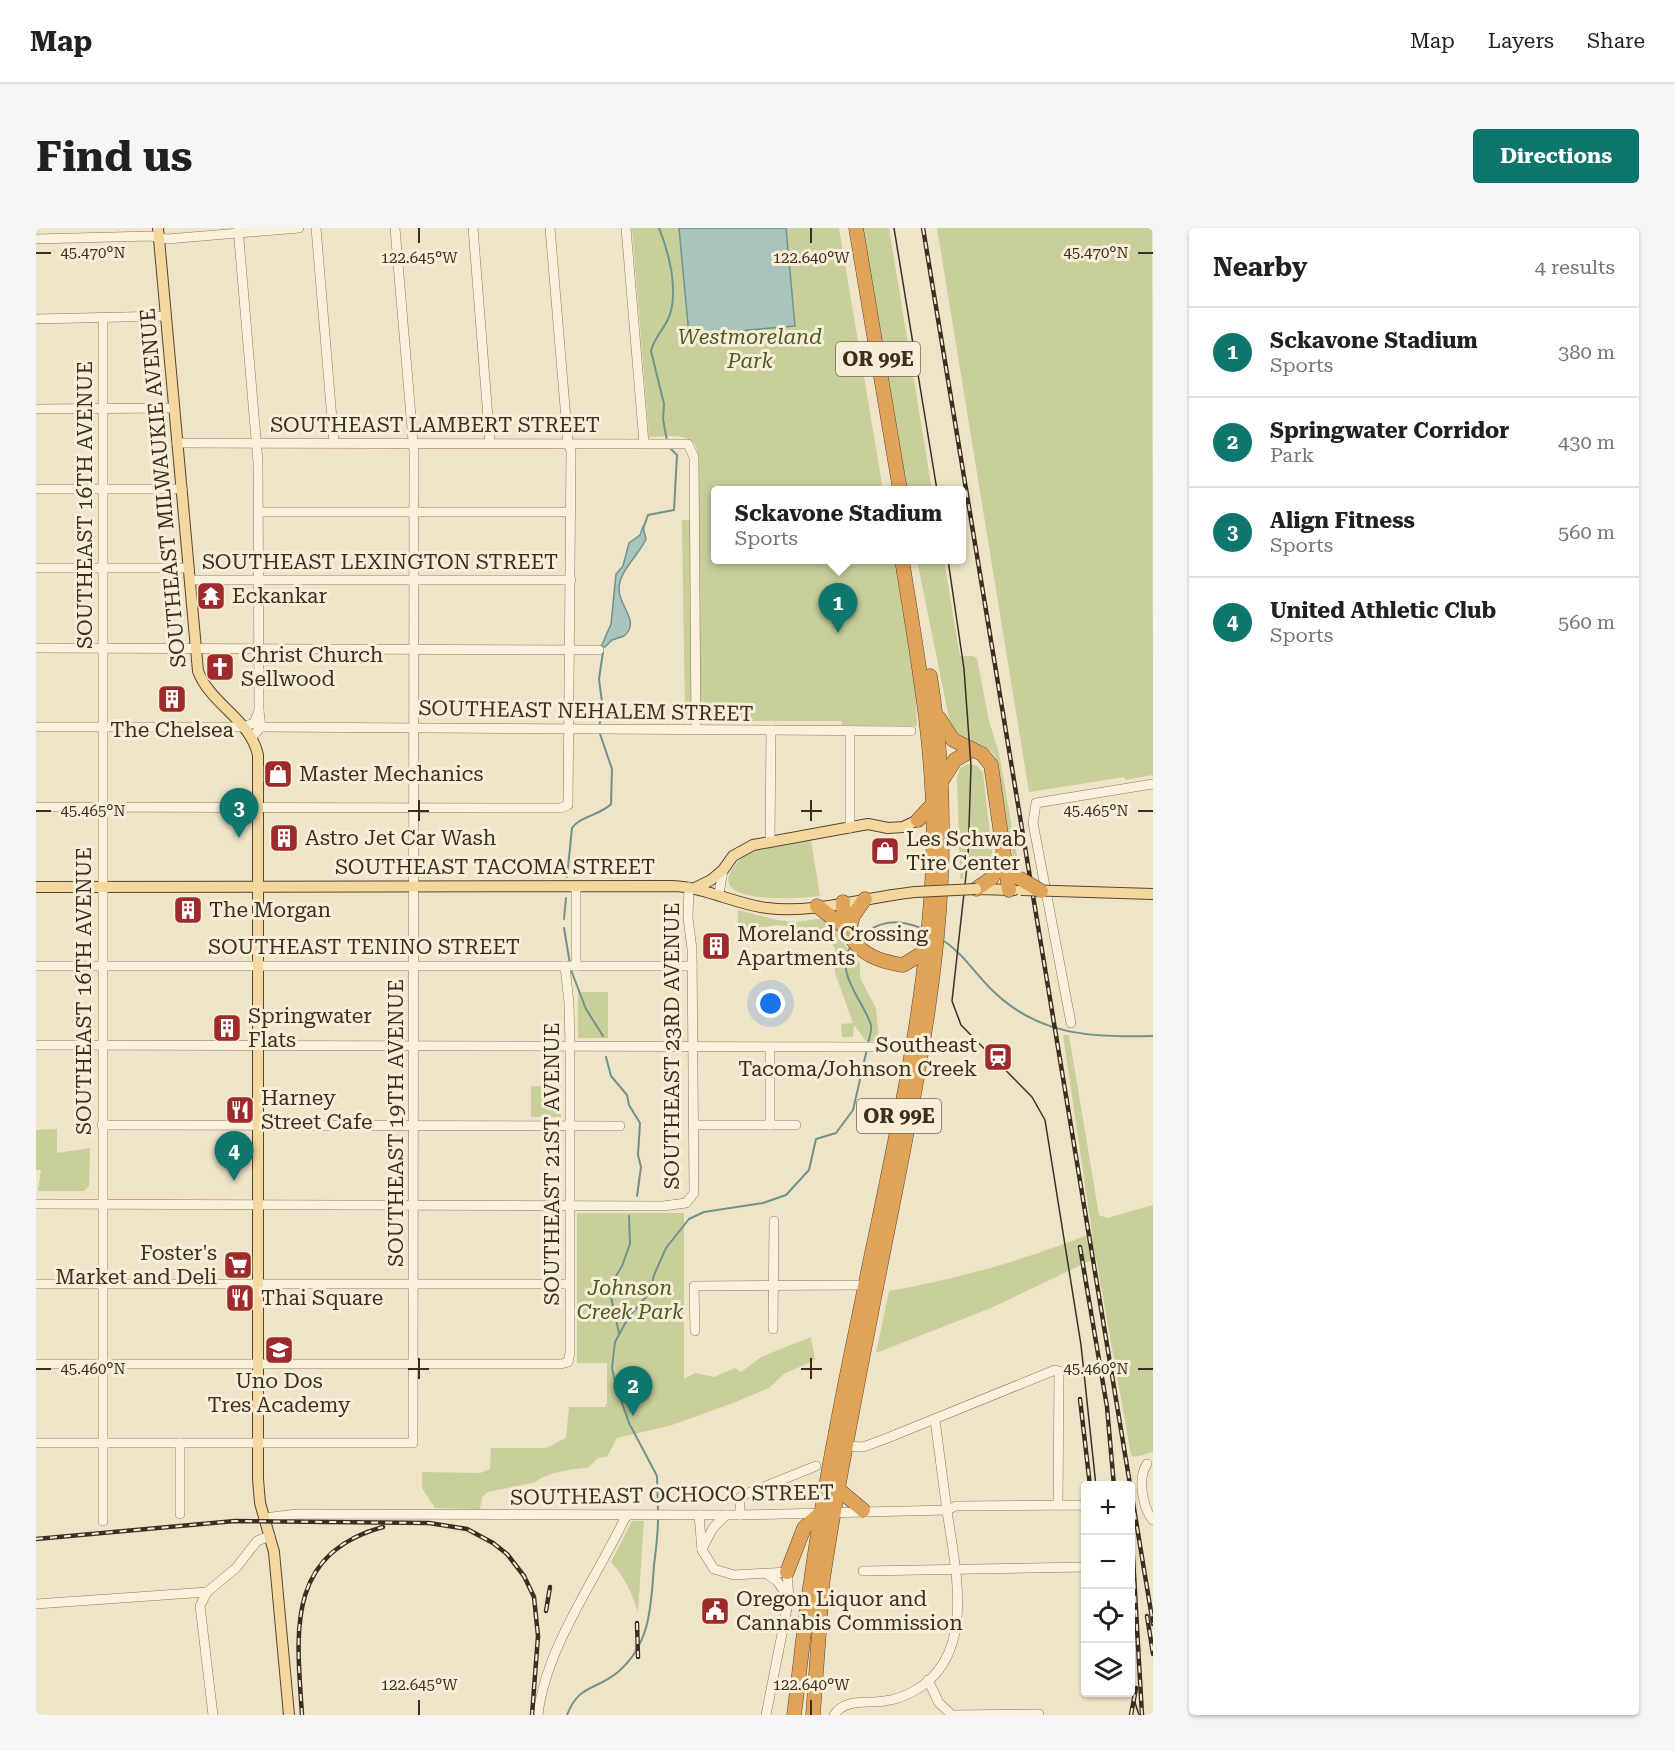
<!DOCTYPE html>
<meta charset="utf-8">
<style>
body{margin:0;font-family:"Roboto Serif",serif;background:#f6f6f6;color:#202124}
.controls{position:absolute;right:18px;bottom:18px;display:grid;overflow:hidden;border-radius:6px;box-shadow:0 2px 4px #0004}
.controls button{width:54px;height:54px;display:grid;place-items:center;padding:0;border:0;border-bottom:2px solid #e0e0e0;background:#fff;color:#202124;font:30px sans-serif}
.you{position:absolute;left:735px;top:776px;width:21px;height:21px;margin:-15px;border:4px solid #fff;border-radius:50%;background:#1a73e8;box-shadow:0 0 0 9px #1a73e833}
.badge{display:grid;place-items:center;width:39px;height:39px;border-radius:50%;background:#0f766e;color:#fff;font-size:20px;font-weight:700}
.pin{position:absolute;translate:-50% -50px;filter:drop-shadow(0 2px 3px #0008)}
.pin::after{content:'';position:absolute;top:32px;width:21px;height:18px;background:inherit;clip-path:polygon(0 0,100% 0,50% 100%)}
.popup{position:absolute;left:675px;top:258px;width:255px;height:78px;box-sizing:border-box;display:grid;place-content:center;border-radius:6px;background:#fff;filter:drop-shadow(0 2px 4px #0005);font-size:20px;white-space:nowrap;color:#757577}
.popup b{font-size:22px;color:#202124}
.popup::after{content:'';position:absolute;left:50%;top:100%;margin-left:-12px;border:12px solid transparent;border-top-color:#fff}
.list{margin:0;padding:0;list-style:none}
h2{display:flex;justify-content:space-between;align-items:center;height:78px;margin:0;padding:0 24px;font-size:26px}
h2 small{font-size:20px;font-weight:400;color:#757577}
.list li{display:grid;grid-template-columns:39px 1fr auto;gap:18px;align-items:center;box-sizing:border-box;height:90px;padding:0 24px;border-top:2px solid #e0e0e0}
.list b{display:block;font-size:22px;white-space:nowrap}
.list p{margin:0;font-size:20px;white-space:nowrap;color:#757577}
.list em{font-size:20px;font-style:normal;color:#757577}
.icon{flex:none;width:33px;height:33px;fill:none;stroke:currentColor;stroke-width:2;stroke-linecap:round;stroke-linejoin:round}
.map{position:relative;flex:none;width:1117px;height:1487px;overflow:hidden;border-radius:6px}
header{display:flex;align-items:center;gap:36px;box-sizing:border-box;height:84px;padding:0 30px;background:#fff;border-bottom:2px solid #e0e0e0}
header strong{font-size:28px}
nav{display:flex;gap:33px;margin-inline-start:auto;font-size:21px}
.intro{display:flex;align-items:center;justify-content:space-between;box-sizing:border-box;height:144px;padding:0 36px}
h1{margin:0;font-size:42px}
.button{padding:15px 27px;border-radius:6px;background:#0f766e;color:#fff;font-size:21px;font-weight:700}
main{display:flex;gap:36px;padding:0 36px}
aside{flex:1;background:#fff;border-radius:6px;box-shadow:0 2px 4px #0004}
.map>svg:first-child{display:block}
.green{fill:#c9cf9b}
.water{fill:#a9c4bc;stroke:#6f938a;stroke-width:1.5}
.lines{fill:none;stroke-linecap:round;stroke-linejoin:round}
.stream{stroke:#6f938a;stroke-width:2}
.minor-casing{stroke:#8d765c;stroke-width:10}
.major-casing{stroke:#5b4430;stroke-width:12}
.highway-casing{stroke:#5b4430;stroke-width:15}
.minor{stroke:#faf1dc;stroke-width:9}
.major{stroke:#f3d9a0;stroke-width:10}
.highway{stroke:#e0a458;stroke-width:14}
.tram{stroke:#3d2e20;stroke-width:1.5}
.rail-casing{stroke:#3d2e20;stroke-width:4.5}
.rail{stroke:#f7eed8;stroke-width:2;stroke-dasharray:7;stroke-linecap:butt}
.major-bridge-casing{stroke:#5b4430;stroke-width:12;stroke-linecap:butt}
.highway-bridge-casing{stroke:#5b4430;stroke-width:15;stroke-linecap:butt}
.major-bridge{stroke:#f3d9a0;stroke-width:10}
.highway-bridge{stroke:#e0a458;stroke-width:14}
.ticks{fill:none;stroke:#3d2e20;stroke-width:2}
.labels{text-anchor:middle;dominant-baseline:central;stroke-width:6;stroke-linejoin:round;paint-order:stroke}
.shield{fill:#f7eed8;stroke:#756857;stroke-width:1.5}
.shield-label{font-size:20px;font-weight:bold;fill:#3d2e20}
.park-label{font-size:21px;font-style:italic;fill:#4d5a26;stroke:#f7eed8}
.street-label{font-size:21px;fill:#3d2e20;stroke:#f7eed8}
.poi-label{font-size:21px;fill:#3d2e20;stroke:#f7eed8;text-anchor:start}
.ticks-label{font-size:15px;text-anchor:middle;fill:#3d2e20;stroke:#f7eed8;stroke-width:6;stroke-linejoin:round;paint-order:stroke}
</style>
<header>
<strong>Map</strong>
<nav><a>Map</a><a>Layers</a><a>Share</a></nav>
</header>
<div class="intro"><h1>Find us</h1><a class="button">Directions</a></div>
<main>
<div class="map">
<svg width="1117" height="1487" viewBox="0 0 1117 1487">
<rect width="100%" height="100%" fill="#f0e4c8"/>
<g class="green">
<path d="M596 0H803L847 262H679V332H858L879 452 881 498 806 497 805 493H649L646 292H662L661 221C656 203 628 209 613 209Z"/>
<path d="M826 0H853L896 262H869Z"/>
<path d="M901 0H1116L1117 547 1089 552V549L993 564Z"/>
<path d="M881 332H908L924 428H937L941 430 953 493 963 525 984 645 978 636 959 528C948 511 927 516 915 500Z"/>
<path d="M931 536 940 537 947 545 957 633 955 640 950 637 943 643 928 641 927 651H924L921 550 924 540Z"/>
<path d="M775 612 784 668C770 670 675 678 695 643 700 635 706 628 715 624 733 616 756 615 775 612Z"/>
<path d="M702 682 741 692 760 694 788 690 798 696 809 718 824 735V750L840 780 843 813H830L818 797 817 809H806L805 796 817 795 799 745V721L789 702 741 697 702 703Z"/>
<rect x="542" y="764" width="30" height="46"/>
<path d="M1027 807H1033L1063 987 1071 990 1117 977V1224L1099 1229 1095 1227 1060 1030 955 1080 840 1125 853 1063C924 1050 990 1032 1056 1005Z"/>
<rect x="495" y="858" width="30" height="31"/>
<path d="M21 901V925L54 920 53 958 48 963H2L5 942H0V902Z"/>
<path d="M541 985H648V1151L659 1145 678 1149 699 1140 705 1144 725 1129 775 1109 779 1132 748 1146 733 1160 700 1174 636 1197 581 1210 571 1229 562 1230 552 1240C539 1240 509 1245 500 1254L452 1264 446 1269 444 1281 399 1280 386 1260V1244L444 1245 454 1241 455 1220H510L530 1210 533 1179H569L571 1175V1135H541Z"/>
<path d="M596 1293H608L602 1384C595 1364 589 1349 575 1334Z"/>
</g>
<g class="water">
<path d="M643 0H750L759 98 653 107Z"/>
<path d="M607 299 610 311C603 327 583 343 583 361 583 379 605 394 588 408L576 412 569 419H565L575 396 580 346 587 338 593 315 604 307Z"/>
</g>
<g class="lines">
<g class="stream">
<path d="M623 0C633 25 643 63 633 89 628 101 618 110 615 123L628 176 627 191 631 213"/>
<path d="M607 301 612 287 638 282 641 227 632 218"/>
<path d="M563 498 567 482 563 451 567 424"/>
<path d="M531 649 536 600C544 588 565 587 575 576L576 541 563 503"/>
<path d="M528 691 530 670"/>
<path d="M528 700 534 736"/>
<path d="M821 711C842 692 862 690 887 701"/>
<path d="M905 711C926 724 937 743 954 760 1000 807 1054 810 1117 808"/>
<path d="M816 717C796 742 828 774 835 797 836 803 833 810 832 816"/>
<path d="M535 742 550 781 567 808"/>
<path d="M570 829 575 848 591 867 593 877 604 895 602 927 605 939 601 968"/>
<path d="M583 1105 573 1060 586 1038 594 1016 593 988"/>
<path d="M622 1285 621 1248 593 1195 580 1158 576 1140 579 1114 592 1090 614 1064 618 1047 630 1020 653 991 668 984 727 975 750 967 773 942 780 911 800 905 817 882 831 821"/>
<path d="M531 1487C543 1456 559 1463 582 1444 615 1416 615 1377 618 1337 620 1322 622 1306 622 1291"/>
</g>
<g class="minor-casing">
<g id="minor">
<path d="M202 0 222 234 223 483 225 499 216 509"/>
<path d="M280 0 298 215"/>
<path d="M437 0 454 215"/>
<path d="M590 0 608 215"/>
<path d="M0 11 115 8 131 11 263 0"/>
<path d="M67 89V1293"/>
<path d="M0 91 130 88"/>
<path d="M0 181 138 180"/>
<path d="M141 215 652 216 658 229 660 502"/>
<path d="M0 261H146"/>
<path d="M223 284H535"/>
<path d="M0 340H153"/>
<path d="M154 352H535"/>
<path d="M0 420 563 422"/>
<path d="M0 499H208L218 495 223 483"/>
<path d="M225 499 875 503"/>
<path d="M0 579 525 580 532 577 535 223 532 215 514 0"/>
<path d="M814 600V503"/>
<path d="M734 613 735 502"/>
<path d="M540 659V738"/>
<path d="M683 666 687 642"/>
<path d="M0 738H656"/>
<path d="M1035 795 997 595 1000 575 1117 556"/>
<path d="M0 817 876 819"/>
<path d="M734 820V897"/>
<path d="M66 897 584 898"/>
<path d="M657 897H760"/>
<path d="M0 976 627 978 650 975 658 965 656 721 652 690 653 659"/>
<path d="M0 1056H533"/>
<path d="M737 1101 738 993"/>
<path d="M659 1103 658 1058 829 1057"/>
<path d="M0 1136H525L532 1134 534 1125V818L533 775 529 738"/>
<path d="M0 1215H377L378 224 359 0"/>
<path d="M144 1215V1286"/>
<path d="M810 1218 827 1219 849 1211 1019 1142 1023 1143 1022 1277"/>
<path d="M1111 1236C1101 1250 1107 1281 1117 1292"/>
<path d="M663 1287 666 1322 678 1341 698 1347 751 1344 753 1370 730 1487"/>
<path d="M704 1287V1270L710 1266 780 1238"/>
<path d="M228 1290 261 1286 704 1287 911 1282 920 1278 1044 1277 1050 1280"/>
<path d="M666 1321 677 1300 690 1287"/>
<path d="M827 1343 1050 1339"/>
<path d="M731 1346 741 1353 753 1370"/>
<path d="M0 1376 171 1364"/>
<path d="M892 1452 903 1475 916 1487 1003 1486"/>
<path d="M177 1487 164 1378 171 1364 200 1340 221 1313 234 1308"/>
<path d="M502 1487C509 1421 560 1351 589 1290L593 1287"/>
<path d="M798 1487C809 1470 831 1476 848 1473 859 1472 869 1468 878 1463 942 1428 919 1340 911 1283 907 1252 903 1222 899 1192"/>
</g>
</g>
<g class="major-casing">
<g id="major">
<path d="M122 0 162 443C174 476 214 491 222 527V1251L224 1275 238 1324 253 1487"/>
<path d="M0 659 636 658C670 659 698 676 731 680 779 686 831 669 879 664"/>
<path d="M659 660 675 652 687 642 697 628 717 617 832 596 852 600 867 599 882 592"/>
<path d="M940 661 978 662"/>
<path d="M1020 663 1117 666"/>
</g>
</g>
<g class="highway-casing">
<g id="highway">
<path d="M820 0 864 262"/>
<path d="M903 490 917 512 946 526 955 537 973 662"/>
<path d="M907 551 919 532 936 522"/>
<path d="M882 592 897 576"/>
<path d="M940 661 956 650 966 628"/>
<path d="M807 674C806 715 829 732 867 737L890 723"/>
<path d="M781 678 811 701"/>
<path d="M813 703 817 688 829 671"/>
<path d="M802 1261 827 1282"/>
<path d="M751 1344 768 1300 786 1284"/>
<path d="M758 1487C764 1442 768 1397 775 1353 787 1266 804 1179 822 1093 852 942 891 789 897 635 901 532 882 432 866 332"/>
<path d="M777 1487 787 1350 795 1300C814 1190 836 1080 858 970 894 788 924 635 894 448"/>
</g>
</g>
<use href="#minor" class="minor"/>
<use href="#major" class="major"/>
<use href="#highway" class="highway"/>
<g class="tram">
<path d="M858 0 901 262"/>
<path d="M912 332 928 441 935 538 932 629 916 773 925 797 996 869 1009 892 1045 1117 1060 1258"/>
<path d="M1094 1459 1103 1487"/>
</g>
<g class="rail-casing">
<g id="rail">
<path d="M887 0 1117 1396"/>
<path d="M1044 1019 1071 1179 1078 1258"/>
<path d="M1044 1171 1054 1258"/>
<path d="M0 1311 199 1293 393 1295 431 1301 457 1315 471 1326 488 1348 498 1369 502 1408 496 1487"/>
<path d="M1096 1312 1106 1487"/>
<path d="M510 1383 514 1359"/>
<path d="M1111 1388 1117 1426"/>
<path d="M601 1395 602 1429"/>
<path d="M266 1487C261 1407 248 1326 347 1299"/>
<path d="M1095 1487 1100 1460"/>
</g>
</g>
<use href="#rail" class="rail"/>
<g class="major-bridge-casing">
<g id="major-bridge">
<path d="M985 662 1020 663"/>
<path d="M879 664 940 661"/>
</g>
</g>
<g class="highway-bridge-casing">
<path id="highway-bridge" d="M983 650 1005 663"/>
</g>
<use href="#major-bridge" class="major-bridge"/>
<use href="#highway-bridge" class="highway-bridge"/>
</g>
<path class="ticks" d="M383 0V15M775 0V15M0 25H15M1102 25H1117M383 572V593M775 572V593M0 583H15M372 583H393M765 583H786M1102 583H1117M383 1130V1151M775 1130V1151M0 1141H15M372 1141H393M765 1141H786M1102 1141H1117M383 1472V1487M775 1472V1487"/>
<defs>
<g id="temple-square" transform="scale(1.5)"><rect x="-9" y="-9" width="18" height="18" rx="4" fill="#9e2a2b" stroke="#f7eed8"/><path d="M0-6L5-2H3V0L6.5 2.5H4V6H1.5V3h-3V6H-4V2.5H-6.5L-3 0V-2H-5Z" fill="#fff"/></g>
<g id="church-square" transform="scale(1.5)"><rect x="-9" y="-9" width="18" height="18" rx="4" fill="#9e2a2b" stroke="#f7eed8"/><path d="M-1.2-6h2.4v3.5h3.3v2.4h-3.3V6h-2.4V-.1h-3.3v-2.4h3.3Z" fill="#fff"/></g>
<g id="building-square" transform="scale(1.5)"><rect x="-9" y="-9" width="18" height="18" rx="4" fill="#9e2a2b" stroke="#f7eed8"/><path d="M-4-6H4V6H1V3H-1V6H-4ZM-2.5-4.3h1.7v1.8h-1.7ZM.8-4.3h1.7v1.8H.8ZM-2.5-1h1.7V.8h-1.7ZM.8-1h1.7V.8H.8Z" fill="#fff"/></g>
<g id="shop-square" transform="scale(1.5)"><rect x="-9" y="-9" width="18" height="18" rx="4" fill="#9e2a2b" stroke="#f7eed8"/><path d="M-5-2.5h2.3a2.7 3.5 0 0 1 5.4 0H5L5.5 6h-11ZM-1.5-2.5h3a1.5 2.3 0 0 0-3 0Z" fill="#fff"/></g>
<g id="station-square" transform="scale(1.5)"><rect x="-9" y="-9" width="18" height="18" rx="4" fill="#9e2a2b" stroke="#f7eed8"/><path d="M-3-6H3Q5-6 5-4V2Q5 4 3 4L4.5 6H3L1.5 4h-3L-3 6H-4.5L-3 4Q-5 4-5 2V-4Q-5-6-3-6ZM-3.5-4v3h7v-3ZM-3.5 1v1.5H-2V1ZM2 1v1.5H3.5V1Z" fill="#fff"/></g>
<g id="restaurant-square" transform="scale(1.5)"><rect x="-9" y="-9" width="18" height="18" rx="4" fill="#9e2a2b" stroke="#f7eed8"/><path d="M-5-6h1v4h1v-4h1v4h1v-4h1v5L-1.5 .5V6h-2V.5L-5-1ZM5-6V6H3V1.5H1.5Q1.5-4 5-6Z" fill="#fff"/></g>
<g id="supermarket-square" transform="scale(1.5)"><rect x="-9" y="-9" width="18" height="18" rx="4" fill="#9e2a2b" stroke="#f7eed8"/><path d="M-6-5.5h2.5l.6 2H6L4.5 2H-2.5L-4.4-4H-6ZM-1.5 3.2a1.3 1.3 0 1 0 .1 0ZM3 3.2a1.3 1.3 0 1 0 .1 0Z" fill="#fff"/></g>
<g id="school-square" transform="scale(1.5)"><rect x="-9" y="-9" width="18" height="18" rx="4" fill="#9e2a2b" stroke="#f7eed8"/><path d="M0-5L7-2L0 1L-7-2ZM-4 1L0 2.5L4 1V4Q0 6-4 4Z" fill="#fff"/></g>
<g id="civic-square" transform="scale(1.5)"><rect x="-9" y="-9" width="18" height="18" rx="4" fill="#9e2a2b" stroke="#f7eed8"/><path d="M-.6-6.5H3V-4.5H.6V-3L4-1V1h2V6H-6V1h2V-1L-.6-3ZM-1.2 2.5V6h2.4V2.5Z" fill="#fff"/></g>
</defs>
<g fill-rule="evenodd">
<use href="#temple-square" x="175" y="368"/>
<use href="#church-square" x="184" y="439"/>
<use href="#building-square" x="136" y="471"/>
<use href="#shop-square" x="242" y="546"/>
<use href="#building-square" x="248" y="610"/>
<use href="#shop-square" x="849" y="623"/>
<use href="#building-square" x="152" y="682"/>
<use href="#building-square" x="680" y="718"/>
<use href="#building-square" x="191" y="800"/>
<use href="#station-square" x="962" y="829"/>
<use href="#restaurant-square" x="204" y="882"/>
<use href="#supermarket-square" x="202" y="1037"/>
<use href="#restaurant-square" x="204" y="1070"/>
<use href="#school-square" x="243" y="1122"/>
<use href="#civic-square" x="679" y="1383"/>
</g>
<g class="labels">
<g class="shield">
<rect x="800" y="114" width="84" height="34" rx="4.5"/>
<rect x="821" y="871" width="84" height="34" rx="4.5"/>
</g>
<g class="shield-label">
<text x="842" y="131">OR 99E</text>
<text x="863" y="888">OR 99E</text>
</g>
<g class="park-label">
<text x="714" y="109">Westmoreland<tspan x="714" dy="24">Park</tspan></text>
<text x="594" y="1060">Johnson<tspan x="594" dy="24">Creek Park</tspan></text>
</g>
<g class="street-label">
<text x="399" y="197">SOUTHEAST LAMBERT STREET</text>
<text transform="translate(127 260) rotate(-95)">SOUTHEAST MILWAUKIE AVENUE</text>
<text transform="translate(49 277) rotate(-90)">SOUTHEAST 16TH AVENUE</text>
<text x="344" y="334">SOUTHEAST LEXINGTON STREET</text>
<text transform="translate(550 483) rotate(1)">SOUTHEAST NEHALEM STREET</text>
<text x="459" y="639">SOUTHEAST TACOMA STREET</text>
<text x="328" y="719">SOUTHEAST TENINO STREET</text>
<text transform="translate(48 763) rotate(-90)">SOUTHEAST 16TH AVENUE</text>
<text transform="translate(636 818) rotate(-90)">SOUTHEAST 23RD AVENUE</text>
<text transform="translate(360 895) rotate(-90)">SOUTHEAST 19TH AVENUE</text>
<text transform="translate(516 936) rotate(-90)">SOUTHEAST 21ST AVENUE</text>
<text transform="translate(636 1267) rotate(-1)">SOUTHEAST OCHOCO STREET</text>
</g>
<g class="poi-label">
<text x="196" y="368">Eckankar</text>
<text x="205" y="427">Christ Church<tspan x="205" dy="24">Sellwood</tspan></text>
<text x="136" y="502" text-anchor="middle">The Chelsea</text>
<text x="263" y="546">Master Mechanics</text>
<text x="269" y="610">Astro Jet Car Wash</text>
<text x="870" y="611">Les Schwab<tspan x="870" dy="24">Tire Center</tspan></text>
<text x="173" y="682">The Morgan</text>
<text x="701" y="706">Moreland Crossing<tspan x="701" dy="24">Apartments</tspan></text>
<text x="212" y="788">Springwater<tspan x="212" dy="24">Flats</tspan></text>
<text x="941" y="817" text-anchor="end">Southeast<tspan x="941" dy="24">Tacoma/Johnson Creek</tspan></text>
<text x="225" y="870">Harney<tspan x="225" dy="24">Street Cafe</tspan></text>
<text x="181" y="1025" text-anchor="end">Foster's<tspan x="181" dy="24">Market and Deli</tspan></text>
<text x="225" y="1070">Thai Square</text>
<text x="243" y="1153" text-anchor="middle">Uno Dos<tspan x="243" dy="24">Tres Academy</tspan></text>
<text x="700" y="1371">Oregon Liquor and<tspan x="700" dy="24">Cannabis Commission</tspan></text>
</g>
</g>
<g class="ticks-label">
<text x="57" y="30">45.470°N</text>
<text x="1060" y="30">45.470°N</text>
<text x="383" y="35">122.645°W</text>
<text x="775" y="35">122.640°W</text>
<text x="57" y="588">45.465°N</text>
<text x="1060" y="588">45.465°N</text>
<text x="57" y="1146">45.460°N</text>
<text x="1060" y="1146">45.460°N</text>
<text x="383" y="1462">122.645°W</text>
<text x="775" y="1462">122.640°W</text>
</g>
</svg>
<div class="controls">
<button>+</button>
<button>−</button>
<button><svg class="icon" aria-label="locate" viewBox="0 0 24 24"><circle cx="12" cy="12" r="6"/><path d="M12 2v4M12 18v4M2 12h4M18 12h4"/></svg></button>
<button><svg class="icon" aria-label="layers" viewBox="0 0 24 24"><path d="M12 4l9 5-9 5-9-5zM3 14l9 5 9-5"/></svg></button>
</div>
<div class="you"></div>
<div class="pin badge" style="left:802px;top:405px">1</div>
<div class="popup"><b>Sckavone Stadium</b>Sports</div>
<div class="pin badge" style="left:597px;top:1188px">2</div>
<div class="pin badge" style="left:203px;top:610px">3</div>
<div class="pin badge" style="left:198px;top:953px">4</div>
</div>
<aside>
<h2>Nearby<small>4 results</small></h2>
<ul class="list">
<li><span class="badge">1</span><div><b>Sckavone Stadium</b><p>Sports</p></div><em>380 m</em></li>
<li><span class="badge">2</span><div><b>Springwater Corridor</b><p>Park</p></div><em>430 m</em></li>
<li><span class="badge">3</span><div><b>Align Fitness</b><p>Sports</p></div><em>560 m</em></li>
<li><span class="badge">4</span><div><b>United Athletic Club</b><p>Sports</p></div><em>560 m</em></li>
</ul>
</aside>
</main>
